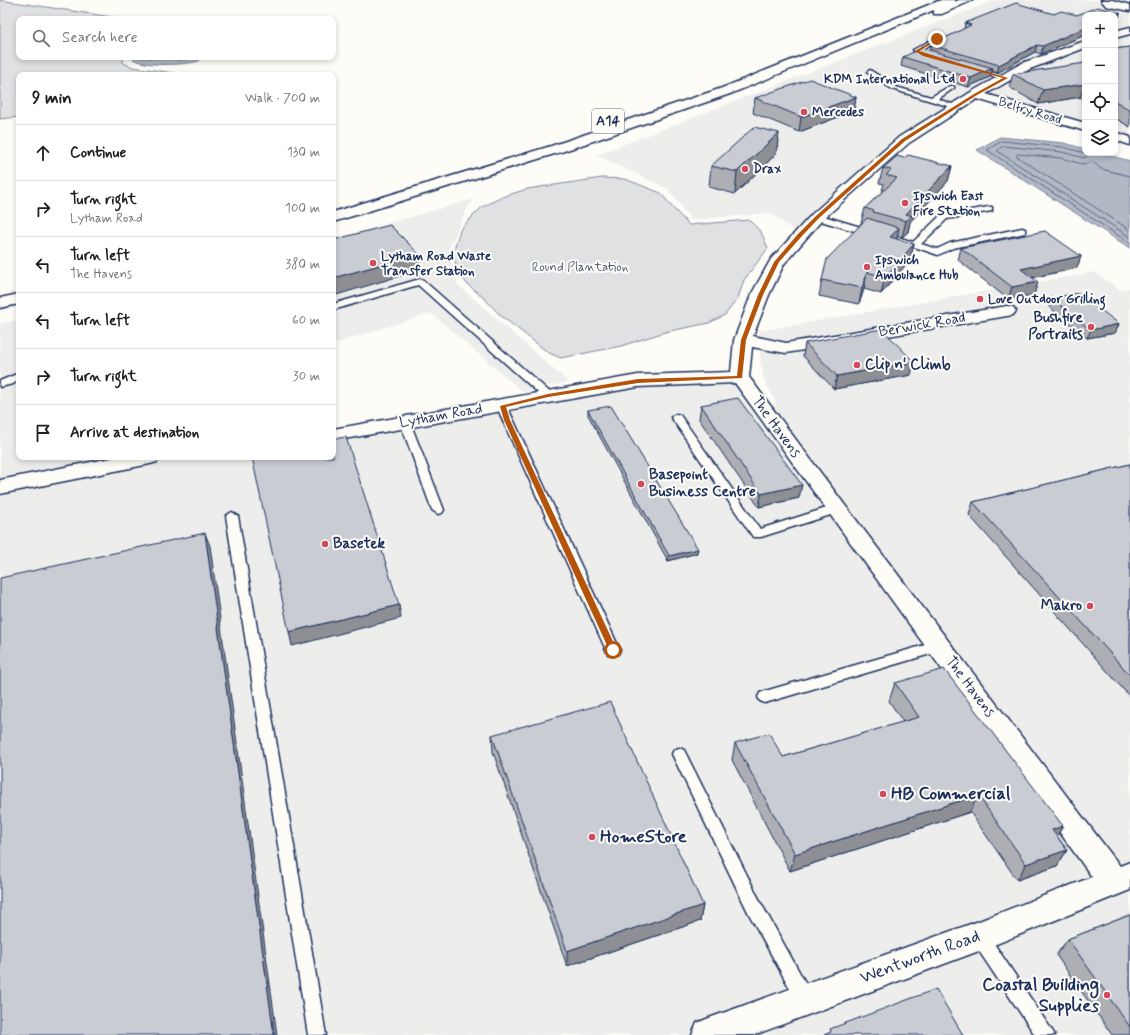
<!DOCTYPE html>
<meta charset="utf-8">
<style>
body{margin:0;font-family:Mynerve,sans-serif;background:#f6f6f6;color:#202124}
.controls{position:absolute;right:12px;top:12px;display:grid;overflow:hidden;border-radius:8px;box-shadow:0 2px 6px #0003}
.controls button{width:36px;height:36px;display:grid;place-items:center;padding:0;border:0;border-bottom:1px solid #e0e0e0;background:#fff;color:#202124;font:20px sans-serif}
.stop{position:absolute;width:12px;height:12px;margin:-9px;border:3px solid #b45309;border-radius:50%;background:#fff}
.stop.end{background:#b45309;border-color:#fff;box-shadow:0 1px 4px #0008}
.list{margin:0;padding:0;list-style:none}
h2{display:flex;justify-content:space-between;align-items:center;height:52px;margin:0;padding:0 16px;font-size:17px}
h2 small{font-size:13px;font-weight:400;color:#757577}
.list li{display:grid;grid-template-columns:26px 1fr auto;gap:12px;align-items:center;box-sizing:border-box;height:56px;padding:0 16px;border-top:1px solid #e0e0e0}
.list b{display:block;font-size:15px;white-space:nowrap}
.list p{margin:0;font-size:13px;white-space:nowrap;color:#757577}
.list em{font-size:13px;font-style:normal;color:#757577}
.icon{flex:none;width:22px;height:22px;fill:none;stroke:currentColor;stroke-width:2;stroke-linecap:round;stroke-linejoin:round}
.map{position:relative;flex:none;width:1130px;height:1035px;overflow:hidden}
.search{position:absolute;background:#fff;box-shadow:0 2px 6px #0003;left:16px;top:16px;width:320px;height:44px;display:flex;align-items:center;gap:10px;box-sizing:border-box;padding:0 14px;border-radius:8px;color:#757577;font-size:15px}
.panel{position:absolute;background:#fff;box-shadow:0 2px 6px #0003;left:16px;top:72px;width:320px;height:388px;border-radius:8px}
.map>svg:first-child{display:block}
.built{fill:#edeeec}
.green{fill:#e0e1e3;stroke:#7e88a0}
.water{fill:#b3b8c5;stroke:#76819c}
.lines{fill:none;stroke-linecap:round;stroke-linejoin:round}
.shore{stroke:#586687;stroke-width:1}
.lane-casing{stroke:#1b2f5e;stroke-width:3}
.street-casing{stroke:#1b2f5e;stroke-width:3}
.highway-casing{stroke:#1b2f5e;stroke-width:3}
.lane{fill:#fdfcf7;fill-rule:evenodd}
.street{fill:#fdfcf7;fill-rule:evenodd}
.highway{fill:#fdfcf7;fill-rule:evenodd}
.wall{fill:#adafb5;stroke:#1b2f5e}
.shaded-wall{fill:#8d8f94;stroke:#1b2f5e}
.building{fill:#c9ccd3;stroke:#1b2f5e}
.route{fill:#b45309}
.poi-dot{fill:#d1495b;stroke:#fdfcf7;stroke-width:1.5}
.labels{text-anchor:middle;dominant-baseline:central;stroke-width:4;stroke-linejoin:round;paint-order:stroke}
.far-poi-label{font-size:13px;font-weight:bold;fill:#1b2f5e;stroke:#fdfcf7;text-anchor:start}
.far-street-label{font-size:13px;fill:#1b2f5e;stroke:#fdfcf7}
.far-park-label{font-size:13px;fill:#4c5c7f;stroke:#fdfcf7}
.shield{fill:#fdfcf7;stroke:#5f6c8c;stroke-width:1}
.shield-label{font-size:14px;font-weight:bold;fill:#1b2f5e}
.poi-label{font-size:15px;font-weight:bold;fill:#1b2f5e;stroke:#fdfcf7;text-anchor:start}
.street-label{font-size:15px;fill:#1b2f5e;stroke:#fdfcf7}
.near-poi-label{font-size:18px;font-weight:bold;fill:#1b2f5e;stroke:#fdfcf7;text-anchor:start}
.near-street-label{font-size:18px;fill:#1b2f5e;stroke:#fdfcf7}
</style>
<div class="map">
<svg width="1130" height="1035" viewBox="0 0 1130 1035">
<rect width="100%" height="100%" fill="#fdfcf7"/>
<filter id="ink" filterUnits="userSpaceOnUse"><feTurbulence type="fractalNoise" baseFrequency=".025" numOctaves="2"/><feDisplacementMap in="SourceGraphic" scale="8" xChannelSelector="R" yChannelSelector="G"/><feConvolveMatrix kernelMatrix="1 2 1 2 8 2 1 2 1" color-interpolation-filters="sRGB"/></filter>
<g filter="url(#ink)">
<g class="built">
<path d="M996 0H1130V141L1115 136V15H1085V127L975 95 904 140 800 235 770 213 691 220 668 189 596 155Z"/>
<path d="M474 199 465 212 449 249 457 284 568 382 523 392 431 313 333 344V239Z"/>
<path d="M1095 272 1120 290 1130 288V1035H0V324L19 319V457H333V442L421 425 579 399 577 392 740 377 762 407 777 404 764 380 760 358 759 331Z"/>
</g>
<g class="green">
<path d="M0 0 125 19H19V57H123V63L133 67 187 75H19V117L0 119Z"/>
<path d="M602 178 625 179 661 193 671 206 689 225 749 220 761 232 768 248 744 280 738 298 725 315 709 323 665 332 621 346 561 358 549 353 500 315 483 297 467 284 457 269 453 255 455 246 460 230 469 220 482 207 502 197 527 189Z"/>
</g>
<g class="water">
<path d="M132 57H203L199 61C185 65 146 67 133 59Z"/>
<path d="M1000 137 1064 143 1085 149V153H1100L1130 161V248L977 150Z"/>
</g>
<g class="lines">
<g class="shore">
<path d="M137 57 181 60 197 57"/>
<path d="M1085 153 1063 147 1002 141 987 150 1130 243"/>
<path d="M1092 153 1084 158 1062 152 1003 146 997 151 1130 237"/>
<path d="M1130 176 1101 169 1093 162 1082 164 1061 158 1018 154 1016 156 1130 230"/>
</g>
<g class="lane-casing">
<g id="lane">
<path d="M935 38 940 39 920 50 932 55V57L916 53 913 50Z"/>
<path d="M976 68 1008 77 1009 78 1006 80 974 71 973 70Z"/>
<path d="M870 70 896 87 931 97 950 86H954V88L938 99 960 107 954 108 892 89 868 73 867 72Z"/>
<path d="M989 207H992V211L947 219 921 244 937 249 950 243 1022 228 1025 229V233L953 248 938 255 894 240 898 237 913 242 941 215Z"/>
<path d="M817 214 874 231 875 233 871 236 814 219 813 217Z"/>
<path d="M420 279 423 280 552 394 553 396 552 398H544L418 285 333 310V304Z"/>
<path d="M19 373V380L13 384 0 387V381Z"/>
<path d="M502 403 507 406 620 650 618 654 613 655 608 654 606 650 502 419 497 406Z"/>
<path d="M676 414 680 415 760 529 836 505 842 509 840 512 761 537H753L671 417Z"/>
<path d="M405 419 410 422 444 510 442 513 438 514 432 510 400 422Z"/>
<path d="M232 512 238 516 326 1035H308L226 516Z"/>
<path d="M939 641 944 642 946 646 944 650 765 703 760 701 758 697 760 693 765 691Z"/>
<path d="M679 748 684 750 761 903 811 993 814 999 811 1005 805 1008 799 1005 749 914 672 754 674 750Z"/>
<path d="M979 928 985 930 1055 1035H1035L973 942 970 936 973 930Z"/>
</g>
</g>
<g class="street-casing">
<g id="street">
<path d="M1101 0H1112L1130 5V11L1106 6Z"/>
<path d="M1130 27V34L1115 38V31Z"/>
<path d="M1085 41V48L1030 69 986 94 1085 123V131L977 99 909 143 822 220 784 264 769 295 753 336 786 343 1007 306 1013 307 1016 311 1013 315 786 353 752 347 749 377 844 504 1120 866 1130 862V890L979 951 754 1035H692L697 1023 709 1018 979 921 1092 877 735 383 638 387 333 441V429L638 375 731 372 734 340 751 295 771 259 812 214 899 137 971 92 1022 63Z"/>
<path d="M1115 132 1130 137V145L1115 140Z"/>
<path d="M116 457H160L157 462 150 464 0 494V480Z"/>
</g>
</g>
<g class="highway-casing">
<g id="highway">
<path d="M941 0H955L954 2 959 0H973L942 14H934V10L730 94 561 152 333 222V212L551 146 722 88Z"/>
<path d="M19 294V304L0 308V298Z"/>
</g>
</g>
<use href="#lane" class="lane"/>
<use href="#street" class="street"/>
<use href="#highway" class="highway"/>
</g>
<g class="wall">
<path d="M1120 13 1118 20 1115 21V15H1085V35L1041 54 1035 52 997 73 992 71 990 77 968 87 901 66 903 57 930 50 931 45 964 29 965 23 1054 14 1077 15Z"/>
<path d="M1130 47V127L1115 118V49Z"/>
<path d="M1085 57V100L1080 97 1038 104 1009 87 1013 74 1083 64Z"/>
<path d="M856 97 854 111 799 132 753 113 755 98Z"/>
<path d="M779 133 776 154 735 194 709 187 711 166Z"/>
<path d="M904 158 952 166 948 181 910 222 908 232 902 237 897 236V239L914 244 910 260 881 294 864 289 859 304 819 296 822 280 861 223 865 208 884 190H882L884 184 879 183 883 168Z"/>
<path d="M961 248 1081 256 1077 268 1032 278 1034 295 1008 299 958 260Z"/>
<path d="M1051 298 1119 324 1115 333 1087 338 1048 306Z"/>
<path d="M805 343 911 375 834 389 803 356Z"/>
<path d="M701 405 799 498 759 507 699 419Z"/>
<path d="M588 410 697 553 668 561 588 415Z"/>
<path d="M1130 464V697L969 515 973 502Z"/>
<path d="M895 683 1063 826 1057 836 1067 850 1057 866 1017 880 970 812 790 871 732 760 735 743 783 757 903 722 889 701Z"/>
<path d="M492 735 703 905 700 921 567 966 493 752Z"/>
<path d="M1130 915V1035H1112L1056 955 1068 939Z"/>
</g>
<g class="shaded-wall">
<path d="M1120 13 1118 20 1115 21V15Z"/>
<path d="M1085 28V35L1041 54 1043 46Z"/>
<path d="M1037 45 1035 52 997 73 999 65Z"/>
<path d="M993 68 990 77 968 87 971 78Z"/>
<path d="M1085 84 1080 97 1038 104 1043 90Z"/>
<path d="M856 97 854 111 799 132 801 117Z"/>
<path d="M779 133 776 154 735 194 737 172Z"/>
<path d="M952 166 948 181 910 222 908 232 902 237 906 221V214Z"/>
<path d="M899 228 896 244 890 237Z"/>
<path d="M914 244 910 260 881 294 885 277Z"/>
<path d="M419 254 420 270 333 296V278Z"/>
<path d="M1081 256 1077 268 1017 281 1021 269Z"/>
<path d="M867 272 864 289 859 304 862 288Z"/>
<path d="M1038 282 1034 295 1008 299 1012 287Z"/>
<path d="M1119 324 1115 333 1087 338 1091 330Z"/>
<path d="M914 362 911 375 834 389 837 376Z"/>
<path d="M802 485 799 498 759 507 761 494Z"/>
<path d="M205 533 210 546 277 1035H274Z"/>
<path d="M698 549 697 553 668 561 669 556Z"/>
<path d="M399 605 401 618 292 646 289 632Z"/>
<path d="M978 795 970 812 790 871 795 854Z"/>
<path d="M1063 826 1052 843V830Z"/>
<path d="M1067 850 1057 866 1017 880 1026 864Z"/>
<path d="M703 905 700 921 567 966V951Z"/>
</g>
<g class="building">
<path d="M1016 3 1054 14 1061 11 1077 15 1097 7 1120 13 1115 15H1085V28L1043 46 1037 45 999 65 931 45 971 25 965 23Z"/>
<path d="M1130 47V110L1115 101V49Z"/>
<path d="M922 48 993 68 971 78 903 57Z"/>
<path d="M1085 63V84L1043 90 1013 74Z"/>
<path d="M810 79 856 97 801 117 755 98Z"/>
<path d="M754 127 779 133 737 172 711 166Z"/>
<path d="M908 155 952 166 906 214 912 216 906 221 873 212 874 211 865 208 897 178 886 175 891 170 883 168 897 156 904 158Z"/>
<path d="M867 218 899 228 890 237 914 244 885 277 867 272 862 288 822 280 827 259Z"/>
<path d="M390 225 419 254 333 278V240Z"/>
<path d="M1045 231 1081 256 1021 269 1038 282 1012 287 961 248Z"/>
<path d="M1079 293 1119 324 1091 330 1051 298Z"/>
<path d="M882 329 914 362 837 376 805 343Z"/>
<path d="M738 398 802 485 761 494 701 405Z"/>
<path d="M611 406 698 549 669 556 588 410Z"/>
<path d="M346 437 399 605 289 632 252 457H333V439Z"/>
<path d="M1130 464V675L973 502Z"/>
<path d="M205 533 274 1035H0V578Z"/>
<path d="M944 669 1063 826 1052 830 1067 850 1026 864 978 795 795 854 735 743 769 733 783 757 919 717 895 683Z"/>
<path d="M610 702 703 905 567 951 492 735Z"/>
<path d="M1130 915V1027L1068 939Z"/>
<path d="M936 989 963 1035H824L831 1032 830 1029Z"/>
</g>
</g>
<path class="route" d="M936 39H939L919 51 1008 78 977 95 905 141 819 218 802 236 779 262 763 295 746 340 742 378 638 383 548 397 506 407 510 420 617 650 613 653 610 652 504 420 500 406 548 394 638 379 737 376 741 340 758 295 774 262 798 234 816 216 902 139 974 94 1003 78 923 56 915 51Z"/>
<g class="poi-dot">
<circle cx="963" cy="79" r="4"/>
<circle cx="804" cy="112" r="4"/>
<circle cx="745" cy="169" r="4"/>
<circle cx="905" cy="203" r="4"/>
<circle cx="373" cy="263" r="4"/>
<circle cx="867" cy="267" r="4"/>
<circle cx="980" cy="299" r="4"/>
<circle cx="1091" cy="327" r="4"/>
<circle cx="857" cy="365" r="4"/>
<circle cx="641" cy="484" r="4"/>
<circle cx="325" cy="544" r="4"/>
<circle cx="1090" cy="606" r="4"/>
<circle cx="883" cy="794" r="4"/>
<circle cx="592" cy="837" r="4"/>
<circle cx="1107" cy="995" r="4"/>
</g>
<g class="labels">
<g class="far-poi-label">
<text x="955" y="79" text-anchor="end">KDM International Ltd</text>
<text x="812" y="112">Mercedes</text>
<text x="753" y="169">Drax</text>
<text x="913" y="196">Ipswich East<tspan x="913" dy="15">Fire Station</tspan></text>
<text x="381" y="256">Lytham Road Waste<tspan x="381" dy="15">Transfer Station</tspan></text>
<text x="875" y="260">Ipswich<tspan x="875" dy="15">Ambulance Hub</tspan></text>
<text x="988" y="299">Love Outdoor Grilling</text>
</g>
<g class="far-street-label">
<text transform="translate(1030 111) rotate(17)">Belfry Road</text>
</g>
<g class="far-park-label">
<text x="580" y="267">Round Plantation</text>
</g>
<rect class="shield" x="592" y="109" width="32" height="24" rx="3"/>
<g class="shield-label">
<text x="608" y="121">A14</text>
</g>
<g class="poi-label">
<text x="1083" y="318" text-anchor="end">Bushfire<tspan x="1083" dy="17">Portraits</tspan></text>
<text x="865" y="365">Clip n' Climb</text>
<text x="649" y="475">Basepoint<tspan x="649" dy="17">Business Centre</tspan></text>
<text x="333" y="544">Basetek</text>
<text x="1082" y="606" text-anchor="end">Makro</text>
</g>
<g class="street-label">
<text transform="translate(922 325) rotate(-10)">Berwick Road</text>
<text transform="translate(441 416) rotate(-10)">Lytham Road</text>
<text transform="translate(776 427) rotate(54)">The Havens</text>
<text transform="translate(970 687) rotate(53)">The Havens</text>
</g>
<g class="near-poi-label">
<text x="891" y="794">HB Commercial</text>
<text x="600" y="837">HomeStore</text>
<text x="1099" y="985" text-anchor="end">Coastal Building<tspan x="1099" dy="21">Supplies</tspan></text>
</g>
<g class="near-street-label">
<text transform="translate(920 957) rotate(-20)">Wentworth Road</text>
</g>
</g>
</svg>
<div class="controls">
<button>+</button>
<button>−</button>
<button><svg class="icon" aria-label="locate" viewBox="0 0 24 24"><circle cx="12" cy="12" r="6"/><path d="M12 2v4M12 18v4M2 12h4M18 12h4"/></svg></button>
<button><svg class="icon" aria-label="layers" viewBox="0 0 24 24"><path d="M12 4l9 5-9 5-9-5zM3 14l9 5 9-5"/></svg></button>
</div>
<div class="stop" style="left:613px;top:650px"></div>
<div class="stop end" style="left:937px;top:39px"></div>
<div class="search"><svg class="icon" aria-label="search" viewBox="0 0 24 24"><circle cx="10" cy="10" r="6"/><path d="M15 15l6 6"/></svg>Search here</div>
<section class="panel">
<h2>9 min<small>Walk · 700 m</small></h2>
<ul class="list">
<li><svg class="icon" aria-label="ahead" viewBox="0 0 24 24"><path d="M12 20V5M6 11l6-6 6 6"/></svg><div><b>Continue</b></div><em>130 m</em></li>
<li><svg class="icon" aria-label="right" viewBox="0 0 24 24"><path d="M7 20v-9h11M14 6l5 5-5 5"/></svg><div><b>Turn right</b><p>Lytham Road</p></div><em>100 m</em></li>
<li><svg class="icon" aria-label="left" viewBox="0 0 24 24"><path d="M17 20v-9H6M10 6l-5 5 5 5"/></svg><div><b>Turn left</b><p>The Havens</p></div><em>380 m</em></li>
<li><svg class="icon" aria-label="left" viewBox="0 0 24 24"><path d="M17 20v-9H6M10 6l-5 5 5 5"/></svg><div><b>Turn left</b></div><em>60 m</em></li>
<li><svg class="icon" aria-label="right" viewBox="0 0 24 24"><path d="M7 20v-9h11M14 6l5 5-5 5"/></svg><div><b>Turn right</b></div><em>30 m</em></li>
<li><svg class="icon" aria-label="arrive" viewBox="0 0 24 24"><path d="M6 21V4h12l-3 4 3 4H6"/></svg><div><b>Arrive at destination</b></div></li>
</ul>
</section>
</div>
